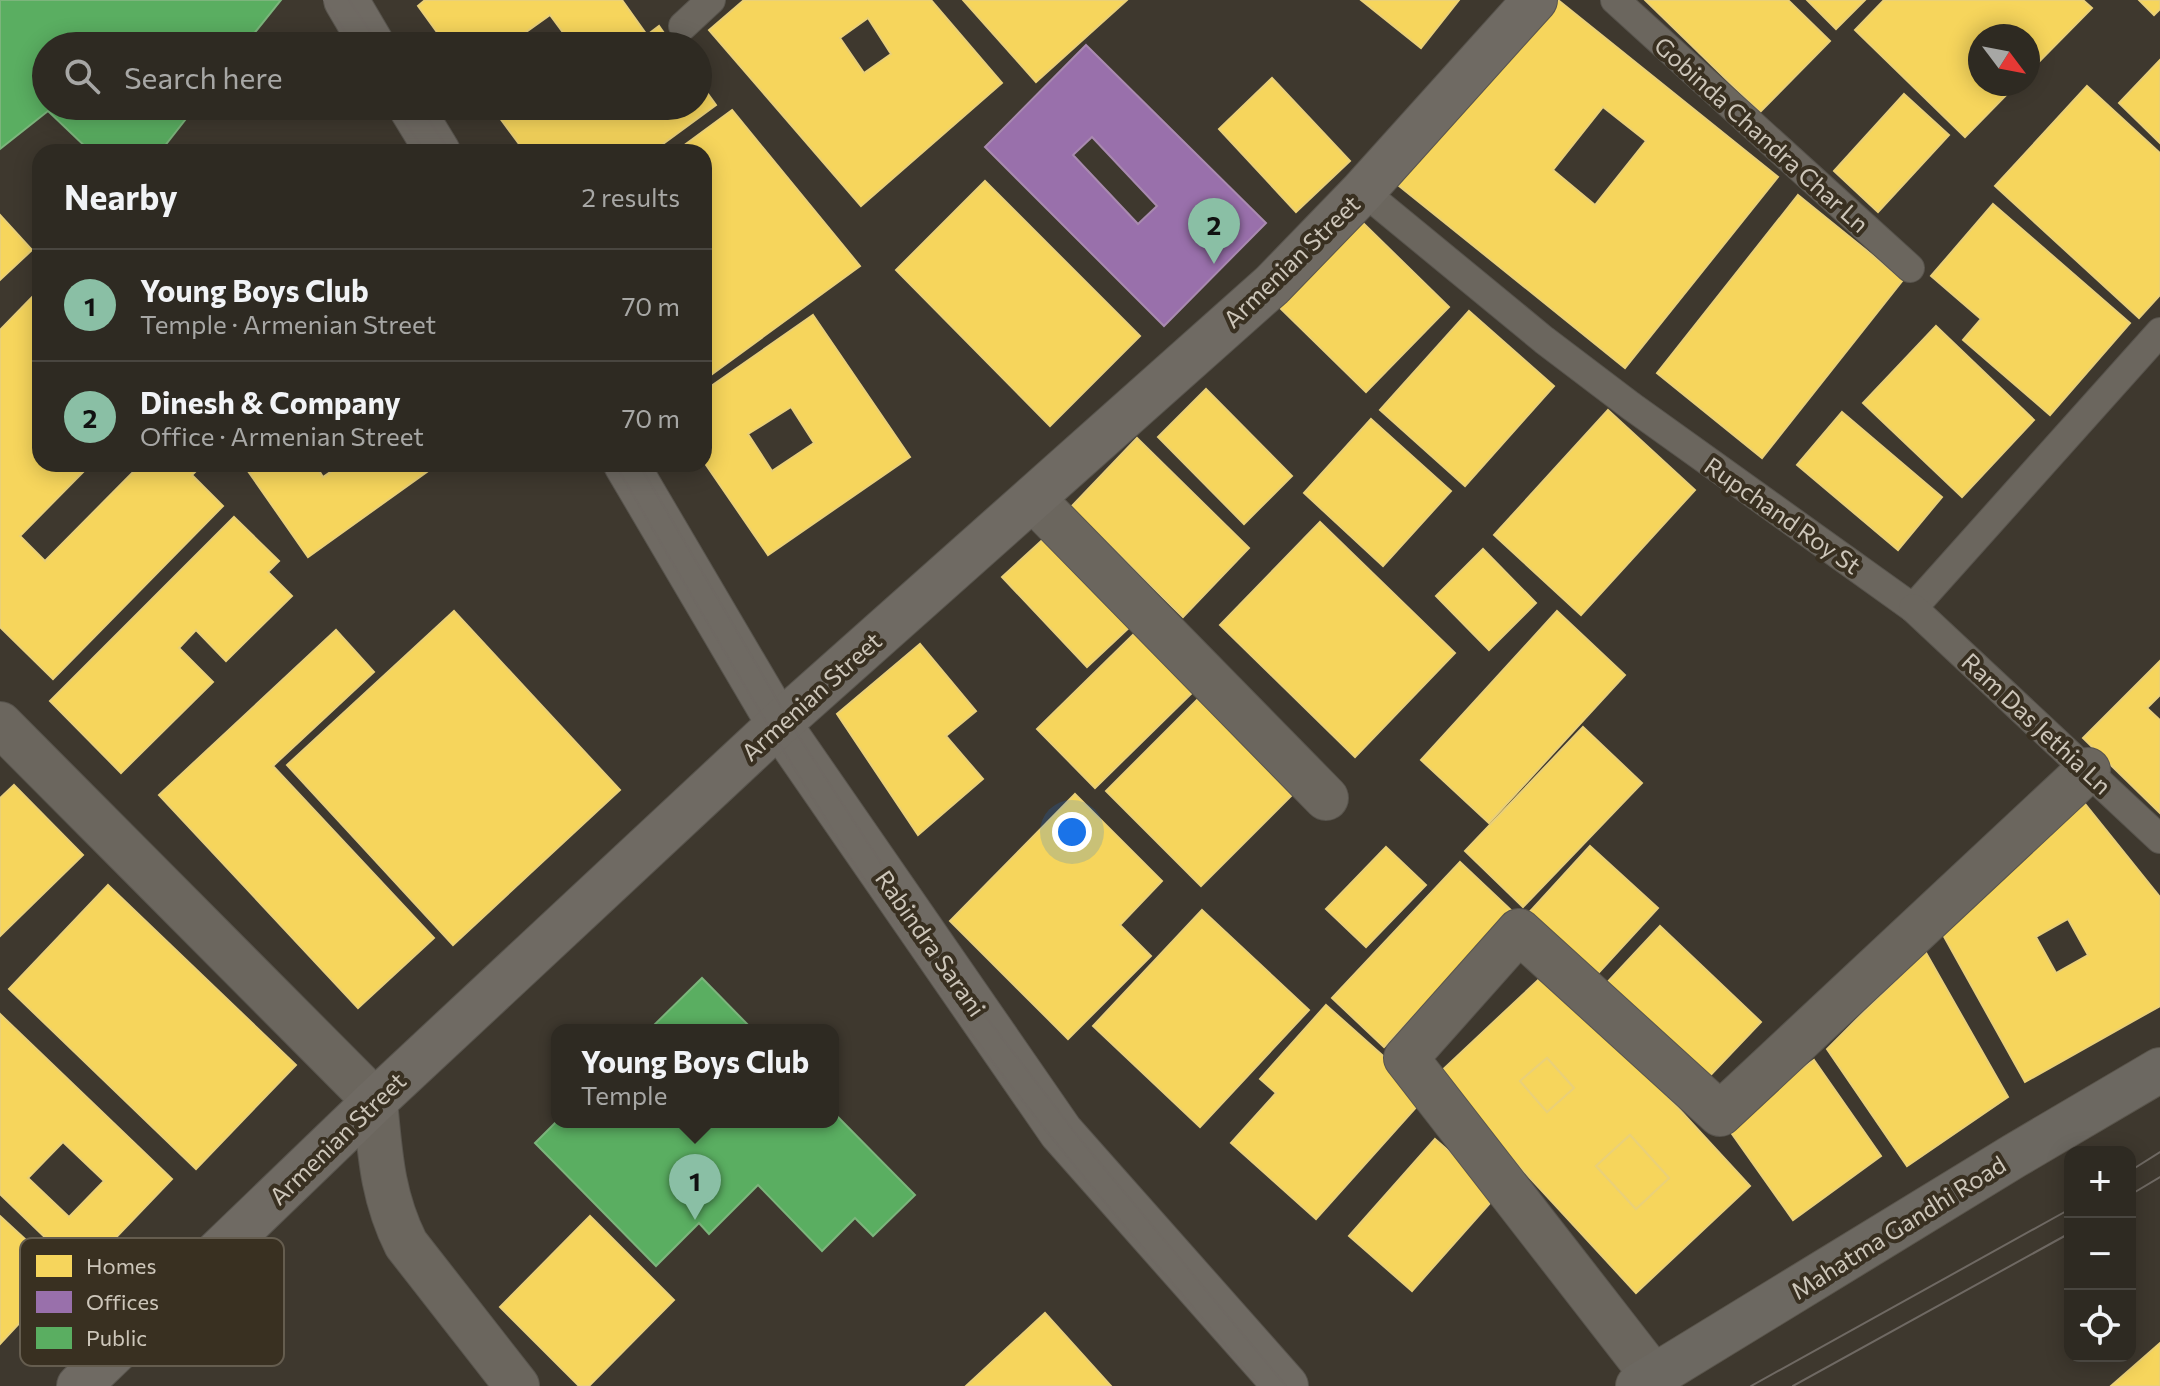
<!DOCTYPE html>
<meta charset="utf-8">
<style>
body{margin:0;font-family:Commissioner,sans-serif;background:#3a362f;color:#f1f3f6}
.controls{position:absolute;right:24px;bottom:24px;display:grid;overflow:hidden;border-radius:16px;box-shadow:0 4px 20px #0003}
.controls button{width:72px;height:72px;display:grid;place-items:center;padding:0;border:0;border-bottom:2px solid #494640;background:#2e2a22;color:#f1f3f6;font:40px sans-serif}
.compass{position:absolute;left:1968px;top:24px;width:72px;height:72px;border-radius:50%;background:#2e2a22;box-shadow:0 4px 20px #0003;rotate:122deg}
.you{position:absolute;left:1072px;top:832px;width:28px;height:28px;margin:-20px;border:6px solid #fff;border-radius:50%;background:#1a73e8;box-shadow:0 0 0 12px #1a73e833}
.badge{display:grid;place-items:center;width:52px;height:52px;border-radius:50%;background:#8abfa5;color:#111;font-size:26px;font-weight:700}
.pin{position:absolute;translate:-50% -66px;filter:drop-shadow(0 2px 4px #0008)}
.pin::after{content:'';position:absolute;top:42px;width:28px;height:24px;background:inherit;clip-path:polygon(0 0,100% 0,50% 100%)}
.popup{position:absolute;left:551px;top:1024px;width:288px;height:104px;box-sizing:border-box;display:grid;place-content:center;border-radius:16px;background:#2e2a22;filter:drop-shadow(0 2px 6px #0005);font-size:26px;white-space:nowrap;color:#a7a7a5}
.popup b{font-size:30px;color:#f1f3f6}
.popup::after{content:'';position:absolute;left:50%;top:100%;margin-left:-16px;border:16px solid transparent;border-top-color:#2e2a22}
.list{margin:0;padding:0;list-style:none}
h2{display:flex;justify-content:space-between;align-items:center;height:104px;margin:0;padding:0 32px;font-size:34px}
h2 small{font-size:26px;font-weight:400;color:#a7a7a5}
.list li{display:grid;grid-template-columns:52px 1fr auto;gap:24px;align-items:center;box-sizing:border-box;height:112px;padding:0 32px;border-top:2px solid #494640}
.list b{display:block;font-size:30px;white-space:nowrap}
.list p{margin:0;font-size:26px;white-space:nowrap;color:#a7a7a5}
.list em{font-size:26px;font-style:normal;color:#a7a7a5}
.icon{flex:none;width:44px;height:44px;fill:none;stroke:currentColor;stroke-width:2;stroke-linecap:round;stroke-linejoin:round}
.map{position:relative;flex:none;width:2160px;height:1386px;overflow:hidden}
.search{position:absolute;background:#2e2a22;box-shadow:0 4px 20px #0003;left:32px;top:32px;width:680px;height:88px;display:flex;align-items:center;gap:20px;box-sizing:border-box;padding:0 28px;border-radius:44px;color:#a7a7a5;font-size:30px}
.panel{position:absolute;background:#2e2a22;box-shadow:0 4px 20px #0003;left:32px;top:144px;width:680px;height:328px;border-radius:24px}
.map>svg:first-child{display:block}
.homes{fill:#f6d55c;stroke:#ead078;stroke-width:2;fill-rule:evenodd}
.offices{fill:#9970ab;stroke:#a98ab0;stroke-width:2;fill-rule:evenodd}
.public{fill:#5aae61;stroke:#7cb57c;stroke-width:2}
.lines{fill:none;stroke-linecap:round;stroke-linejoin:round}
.lane-casing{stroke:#58544d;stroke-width:30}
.street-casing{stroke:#58544d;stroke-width:46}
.secondary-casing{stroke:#58544d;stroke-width:46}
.primary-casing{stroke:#5a554c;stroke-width:46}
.lane{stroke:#6b665e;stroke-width:28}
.street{stroke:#6b665e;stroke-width:44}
.secondary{stroke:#6f6a63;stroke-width:44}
.primary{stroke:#6c6861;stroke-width:44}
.tram{stroke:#6f6963;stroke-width:2}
.labels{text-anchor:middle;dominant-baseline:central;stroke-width:8;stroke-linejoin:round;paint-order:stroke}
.street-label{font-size:24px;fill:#cdc6ba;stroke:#393021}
.key{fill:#393021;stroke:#655d4f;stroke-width:2}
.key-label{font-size:22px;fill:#cdc6ba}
</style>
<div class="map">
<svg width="2160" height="1386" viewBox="0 0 2160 1386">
<rect width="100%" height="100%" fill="#3e382e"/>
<g class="homes">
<path d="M425 0H622L647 35 659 26 673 46H573L550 15 522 35 530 46H447L418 6Z"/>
<path d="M744 0H931L1002 83 861 206 709 30ZM868 18 891 54 864 73 840 38Z"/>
<path d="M963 0H1127L1036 82Z"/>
<path d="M1361 0H1459L1421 48Z"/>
<path d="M1547 0H1558L1778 177 1625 368 1398 185ZM1603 107 1646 141 1595 205 1553 170Z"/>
<path d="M1645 0H1788L1830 41 1760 112Z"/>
<path d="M1807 0H1865L1836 29Z"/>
<path d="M1884 0H2083L2092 8 2028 73V36H1980V84H2017L1965 137 1855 30Z"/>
<path d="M2139 0H2160V9L2154 15Z"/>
<path d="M2160 60V143L2119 103Z"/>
<path d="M1272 78 1350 161 1296 212 1219 129Z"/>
<path d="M698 80 716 105 652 152H525L491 106H574L581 115 593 106H698Z"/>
<path d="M2087 86 2160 153V295L2139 318 1995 186Z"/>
<path d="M1904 94 1949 135 1878 212 1834 171Z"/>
<path d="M732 110 860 266 704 380V152H675Z"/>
<path d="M985 181 1140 336 1050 426 896 270Z"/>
<path d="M1798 195 1903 280 1762 458 1657 373Z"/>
<path d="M1993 204 2130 323 2050 415 1963 340 1981 319 1931 276Z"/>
<path d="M0 215 32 250 0 280Z"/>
<path d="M1360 220 1449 307 1366 392 1277 305Z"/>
<path d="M40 289V464H91L20 536 45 561 141 464H203L192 475 223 506 53 679 0 627V330Z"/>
<path d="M1469 311 1554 386 1465 486 1380 410Z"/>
<path d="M813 315 910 457 768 555 704 462V391ZM791 407 814 443 772 471 748 434Z"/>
<path d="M1936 326 2034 420 1962 497 1863 403Z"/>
<path d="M1206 389 1292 476 1244 524 1158 437Z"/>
<path d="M1608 410 1695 490 1581 615 1494 535Z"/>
<path d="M1842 412 1942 497 1898 550 1797 465Z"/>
<path d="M1371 419 1451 491 1383 566 1304 493Z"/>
<path d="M1137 438 1249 548 1183 617 1071 507Z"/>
<path d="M243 464H315L323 477 342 464H438L308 557Z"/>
<path d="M234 517 279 561 268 572 292 596 226 661 196 630 179 648 213 682 121 773 50 701Z"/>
<path d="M1320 522 1455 653 1355 757 1220 625Z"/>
<path d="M1049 534 1133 624 1087 667 1002 577Z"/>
<path d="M1483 549 1536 603 1489 650 1436 596Z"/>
<path d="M454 611 620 790 453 945 287 765Z"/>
<path d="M1557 611 1625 675 1489 823 1421 760Z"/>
<path d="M336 630 374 672 273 766 434 938 358 1008 159 795Z"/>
<path d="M1138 630 1196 689 1095 788 1037 729Z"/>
<path d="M920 644 976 711 946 736 983 779 918 835 837 714Z"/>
<path d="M2160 661V695L2147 708 2160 720V813L2083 738Z"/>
<path d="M1206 691 1301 786 1201 886 1106 791Z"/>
<path d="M1583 727 1642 783 1523 907 1465 851Z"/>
<path d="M14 785 83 855 0 936V798Z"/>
<path d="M1075 794 1162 881 1120 925 1151 956 1068 1039 950 921Z"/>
<path d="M2081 799 2160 897V1006L2025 1082 1942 933ZM2068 919 2088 955 2056 973 2036 937Z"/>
<path d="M1590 846 1658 908 1591 981 1524 918Z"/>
<path d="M1386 847 1426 885 1366 947 1326 909Z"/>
<path d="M1460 862 1513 912 1384 1047 1332 998Z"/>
<path d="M108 885 296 1065 196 1169 9 989Z"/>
<path d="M1202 910 1309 1010 1200 1127 1093 1026Z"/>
<path d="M1660 926 1761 1022 1702 1084 1602 988Z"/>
<path d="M1925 951 2008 1097 1907 1166 1827 1049Z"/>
<path d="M1550 969 1750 1186 1636 1293 1436 1076ZM1547 1058 1574 1088 1547 1112 1520 1081ZM1630 1135 1669 1178 1636 1209 1596 1166Z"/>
<path d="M1326 1005 1427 1095 1316 1219 1231 1143 1276 1093 1260 1079Z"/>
<path d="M0 1014 172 1179 82 1273 0 1194ZM63 1142 104 1181 69 1217 28 1178Z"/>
<path d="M1547 1058 1574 1088 1547 1112 1520 1081Z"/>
<path d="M1814 1060 1881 1156 1793 1220 1725 1124Z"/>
<path d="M1630 1135 1669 1178 1636 1209 1596 1166Z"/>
<path d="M1435 1139 1498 1194 1412 1291 1349 1236Z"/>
<path d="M0 1216 64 1275 0 1344Z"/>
<path d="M590 1216 674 1300 589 1386H579L500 1307Z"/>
<path d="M1045 1313 1111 1386H966Z"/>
<path d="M2160 1343V1386H2111Z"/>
</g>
<path class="offices" d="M1086 45 1266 223 1164 326 985 147ZM1092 137 1157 206 1138 224 1073 155Z"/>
<g class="public">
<path d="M0 0H281L244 46H46V106H196L160 152H91L48 111 0 149Z"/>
<path d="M702 978 753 1030H649Z"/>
<path d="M833 1112 915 1195 873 1236 855 1218 822 1251 758 1185 709 1234 699 1223 656 1266 535 1143 557 1121 833 1122Z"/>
</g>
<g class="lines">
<g class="lane-casing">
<g id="lane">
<path d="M1615 0 1910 268"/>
<path d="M683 26 711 0"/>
<path d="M1363 191 1544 340 1631 406 1913 608 2160 332"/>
<path d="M1913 608 2160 839"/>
</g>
</g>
<g class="street-casing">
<g id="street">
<path d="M1033 499 1326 798"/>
<path d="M0 724 375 1101C380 1153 382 1196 406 1244L517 1386"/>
<path d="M1654 1377 1406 1058 1519 931 1720 1114 2088 770"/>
</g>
</g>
<g class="secondary-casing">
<g id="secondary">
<path d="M346 0 373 46"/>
<path d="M410 106 438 152"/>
<path d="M626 464 779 724 1061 1132 1286 1386"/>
<path d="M79 1386 375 1101 779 724 1272 285 1363 191 1535 0"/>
</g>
</g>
<g class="primary-casing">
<path id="primary" d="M1638 1386 2014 1156 2160 1070"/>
</g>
<use href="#lane" class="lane"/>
<use href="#street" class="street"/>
<use href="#secondary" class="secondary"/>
<use href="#primary" class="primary"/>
<g class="tram">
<path d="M324 0 355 46"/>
<path d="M349 0 380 46"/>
<path d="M395 106 425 152"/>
<path d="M420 106 450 152"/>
<path d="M615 464C719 642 820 822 940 990 1037 1128 1151 1256 1259 1386"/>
<path d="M639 464 799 737 956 978 1080 1139 1286 1386"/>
<path d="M2130 1171 2160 1152"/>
<path d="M2130 1195 2160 1177"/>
<path d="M1751 1386 2070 1209"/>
<path d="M1793 1386 2070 1233"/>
</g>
</g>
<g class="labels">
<g class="street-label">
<text transform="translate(1762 134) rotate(42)">Gobinda Chandra Char Ln</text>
<text transform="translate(1291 261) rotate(-44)">Armenian Street</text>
<text transform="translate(1783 515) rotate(35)">Rupchand Roy St</text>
<text transform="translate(811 696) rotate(-42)">Armenian Street</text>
<text transform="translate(2037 723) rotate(43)">Ram Das Jethia Ln</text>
<text transform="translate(931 943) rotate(55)">Rabindra Sarani</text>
<text transform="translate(337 1138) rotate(-44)">Armenian Street</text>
<text transform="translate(1898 1227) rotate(-32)">Mahatma Gandhi Road</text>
</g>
</g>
<rect x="20" y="1238" width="264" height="128" rx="12" class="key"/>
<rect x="36" y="1255" width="36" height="22" fill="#f6d55c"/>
<rect x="36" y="1291" width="36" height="22" fill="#9970ab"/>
<rect x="36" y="1327" width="36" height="22" fill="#5aae61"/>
<g class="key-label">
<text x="86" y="1274">Homes</text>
<text x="86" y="1310">Offices</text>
<text x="86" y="1346">Public</text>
</g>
</svg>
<div class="controls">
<button>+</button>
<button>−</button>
<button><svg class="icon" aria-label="locate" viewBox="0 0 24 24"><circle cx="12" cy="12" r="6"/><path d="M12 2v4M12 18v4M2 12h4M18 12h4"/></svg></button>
</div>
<svg class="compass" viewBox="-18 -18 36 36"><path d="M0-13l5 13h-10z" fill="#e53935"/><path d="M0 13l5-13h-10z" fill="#a7a7a5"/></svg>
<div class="you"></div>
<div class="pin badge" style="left:695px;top:1220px">1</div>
<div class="popup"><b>Young Boys Club</b>Temple</div>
<div class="pin badge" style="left:1214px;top:264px">2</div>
<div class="search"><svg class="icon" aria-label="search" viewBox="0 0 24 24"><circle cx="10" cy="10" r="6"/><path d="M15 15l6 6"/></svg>Search here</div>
<section class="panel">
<h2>Nearby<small>2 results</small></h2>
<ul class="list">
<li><span class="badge">1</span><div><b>Young Boys Club</b><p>Temple · Armenian Street</p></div><em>70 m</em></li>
<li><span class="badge">2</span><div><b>Dinesh &amp; Company</b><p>Office · Armenian Street</p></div><em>70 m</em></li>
</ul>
</section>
</div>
